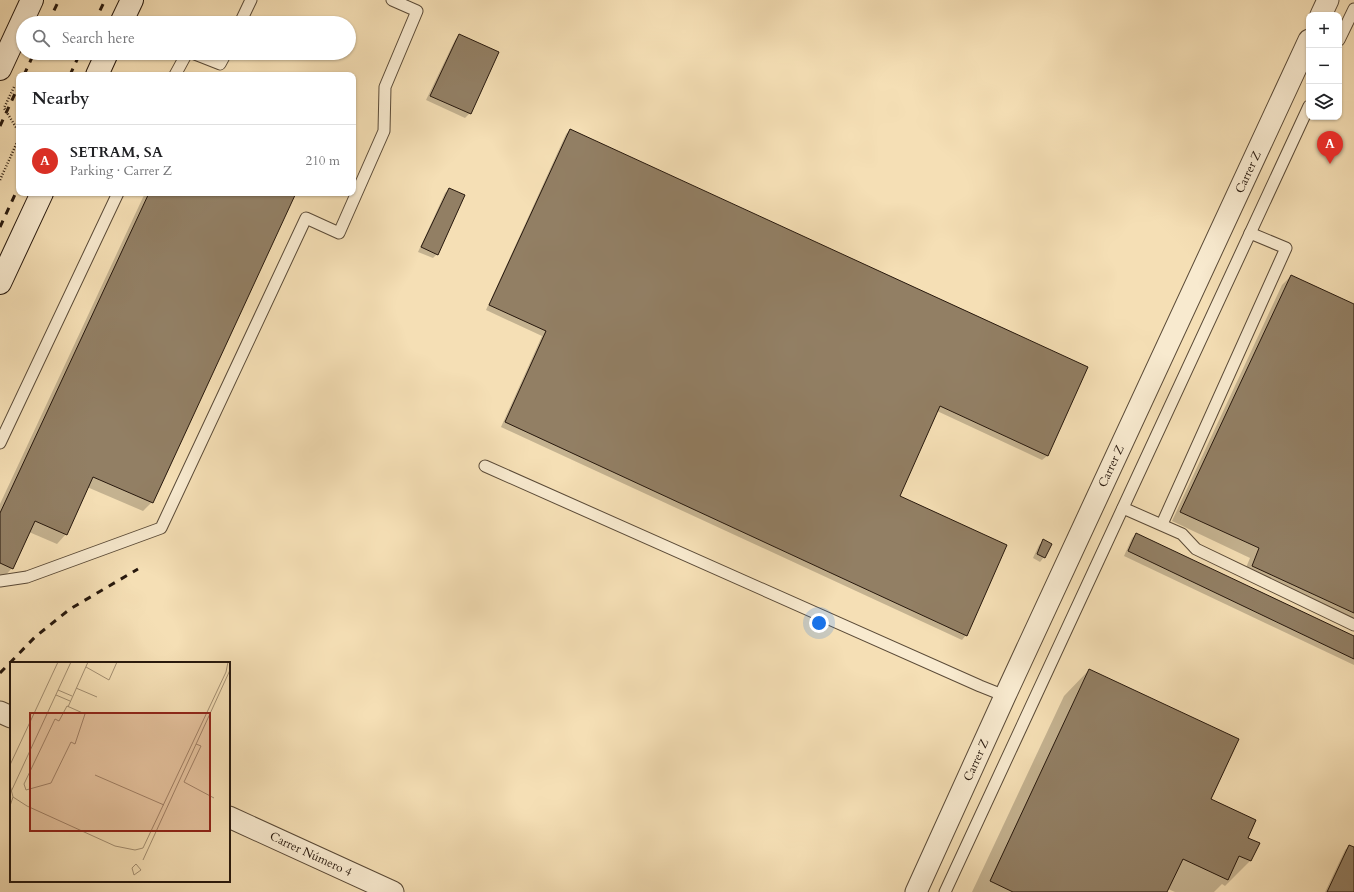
<!DOCTYPE html>
<meta charset="utf-8">
<style>
body{margin:0;font-family:Cardo,serif;background:#f2f2f2;color:#202124}
.controls{position:absolute;right:12px;top:12px;display:grid;overflow:hidden;border-radius:8px;box-shadow:0 1px 3px #0004}
.controls button{width:36px;height:36px;display:grid;place-items:center;padding:0;border:0;border-bottom:1px solid #e0e0e0;background:#fff;color:#202124;font:20px sans-serif}
.you{position:absolute;left:819px;top:623px;width:14px;height:14px;margin:-10px;border:3px solid #fff;border-radius:50%;background:#1a73e8;box-shadow:0 0 0 6px #1a73e833}
.badge{display:grid;place-items:center;width:26px;height:26px;border-radius:50%;background:#d93025;color:#fff;font-size:13px;font-weight:700}
.pin{position:absolute;translate:-50% -33px;filter:drop-shadow(0 1px 2px #0008)}
.pin::after{content:'';position:absolute;top:21px;width:14px;height:12px;background:inherit;clip-path:polygon(0 0,100% 0,50% 100%)}
.list{margin:0;padding:0;list-style:none}
h2{display:flex;justify-content:space-between;align-items:center;height:52px;margin:0;padding:0 16px;font-size:17px}
h2 small{font-size:13px;font-weight:400;color:#757577}
.list li{display:grid;grid-template-columns:26px 1fr auto;gap:12px;align-items:center;box-sizing:border-box;height:72px;padding:0 16px;border-top:1px solid #e0e0e0}
.list b{display:block;font-size:15px;white-space:nowrap}
.list p{margin:0;font-size:13px;white-space:nowrap;color:#757577}
.list em{font-size:13px;font-style:normal;color:#757577}
.icon{flex:none;width:22px;height:22px;fill:none;stroke:currentColor;stroke-width:2;stroke-linecap:round;stroke-linejoin:round}
.map{position:relative;flex:none;width:1354px;height:892px;overflow:hidden}
.search{position:absolute;background:#fff;box-shadow:0 1px 3px #0004;left:16px;top:16px;width:340px;height:44px;display:flex;align-items:center;gap:10px;box-sizing:border-box;padding:0 14px;border-radius:22px;color:#757577;font-size:15px}
.panel{position:absolute;background:#fff;box-shadow:0 1px 3px #0004;left:16px;top:72px;width:340px;height:124px;border-radius:8px}
.map>svg:first-child{display:block}
.shadow{fill:#0003}
.building{fill:#927f64;stroke:#27180d}
.lines{fill:none;stroke-linecap:round;stroke-linejoin:round}
.service-casing{stroke:#5a4a37;stroke-width:13}
.minor-casing{stroke:#5a4a37;stroke-width:23}
.secondary-casing{stroke:#27180d;stroke-width:24}
.path{stroke:#27180d;stroke-width:2.5;stroke-dasharray:1 2;stroke-linecap:butt}
.service{stroke:#f8eacf;stroke-width:11}
.minor{stroke:#f8eacf;stroke-width:21}
.secondary{stroke:#f8eacf;stroke-width:22}
.rail{stroke:#27180d;stroke-width:3;stroke-dasharray:7 7;stroke-linecap:butt}
.labels{text-anchor:middle;dominant-baseline:central;stroke-width:4;stroke-linejoin:round;paint-order:stroke}
.street-label{font-size:12px;fill:#27180d;stroke:#f8eacf}
.inset-road{fill:none;stroke:#a38f72;stroke-width:1}
.view{fill:#8f2418;fill-opacity:0.15;stroke:#8f2418;stroke-width:2}
.inset-edge{fill:none;stroke:#27180d;stroke-width:2}
</style>
<div class="map">
<svg width="1354" height="892" viewBox="0 0 1354 892">
<rect width="100%" height="100%" fill="#f5dfb5"/>
<filter id="stains"><feTurbulence type="fractalNoise" baseFrequency=".005" numOctaves="4"/><feColorMatrix values="0 0 0 0 .2 0 0 0 0 .09 0 0 0 0 .02 0 0 0 .5 -.17"/></filter>
<radialGradient id="worn" r=".72"><stop offset=".6" stop-color="#630" stop-opacity="0"/><stop offset="1" stop-color="#630" stop-opacity=".3"/></radialGradient>
<g class="shadow">
<path d="M459 35 470 113 465 118 426 100 455 40Z"/>
<path d="M570 130 1086 368 1047 456 1042 460 937 411 899 496 966 635 962 640 501 427 542 336 486 310 566 134Z"/>
<path d="M449 189 437 254 433 258 418 252 445 193Z"/>
<path d="M145 193H294L152 502 143 511 87 487 66 534 57 544 29 532 12 568 3 578 0 576V504Z"/>
<path d="M1291 276 1354 306V626L1243 575 1250 558 1172 521 1282 285Z"/>
<path d="M1136 534 1354 637V665L1124 556 1132 538Z"/>
<path d="M1044 541V557L1040 562 1033 558 1039 545Z"/>
<path d="M1089 670 1246 838 1258 844 1250 861 1225 886 1222 884 1214 892H1175L1168 889 1166 892H972L1064 696Z"/>
<path d="M1349 846 1354 848V892H1325L1345 850Z"/>
</g>
<g class="building">
<path d="M459 34 499 52 471 114 430 96Z"/>
<path d="M570 129 1088 367 1048 456 940 406 900 496 1007 545 967 636 505 422 546 331 489 305Z"/>
<path d="M449 188 465 195 438 255 421 247Z"/>
<path d="M149 193H296L153 503 93 477 67 535 35 521 13 569 0 563V513Z"/>
<path d="M1291 275 1354 304V613L1252 566 1259 548 1180 512Z"/>
<path d="M1136 533 1354 636V659L1128 551Z"/>
<path d="M1043 539 1052 544 1045 558 1037 554Z"/>
<path d="M1089 669 1239 739 1211 799 1256 820 1248 838 1260 843 1251 861 1239 856 1228 880 1183 859 1167 892H1013L990 881Z"/>
<path d="M1349 845 1354 847V892H1327Z"/>
</g>
<g class="lines">
<g class="service-casing">
<g id="service">
<path d="M240 23 251 0"/>
<path d="M1339 40 1354 9"/>
<path d="M192 53 220 64 226 53"/>
<path d="M175 75 187 53"/>
<path d="M0 443 118 193"/>
<path d="M485 466 980 686 1005 696"/>
<path d="M1123 508 1182 534 1196 549 1354 625"/>
<path d="M1162 524 1286 248 1250 233"/>
<path d="M0 581 27 577 161 528 306 218 339 233 384 131 385 87 417 11 392 0"/>
<path d="M945 892 1309 106"/>
</g>
</g>
<g class="minor-casing">
<g id="minor">
<path d="M1321 15 1328 0"/>
<path d="M0 712 11 717"/>
<path d="M229 817 393 892"/>
<path d="M916 892 1005 696 1309 40"/>
</g>
</g>
<g class="secondary-casing">
<g id="secondary">
<path d="M121 23 132 0"/>
<path d="M0 69 32 0"/>
<path d="M97 75 107 53"/>
<path d="M0 283 42 193"/>
</g>
</g>
<g class="path">
<path d="M14 87 4 108 19 132"/>
<path d="M0 180 19 138"/>
</g>
<use href="#service" class="service"/>
<use href="#minor" class="minor"/>
<use href="#secondary" class="secondary"/>
<g class="rail">
<path d="M48 23 59 0"/>
<path d="M94 23 105 0"/>
<path d="M24 75 34 53"/>
<path d="M70 75 80 53"/>
<path d="M0 126 19 85"/>
<path d="M0 227 19 186"/>
<path d="M0 673 35 637 70 609 138 569"/>
</g>
</g>
<g class="labels">
<g class="street-label">
<text transform="translate(1248 172) rotate(-65)">Carrer Z</text>
<text transform="translate(1111 466) rotate(-65)">Carrer Z</text>
<text transform="translate(976 760) rotate(-66)">Carrer Z</text>
<text transform="translate(311 854) rotate(25)">Carrer Número 4</text>
</g>
</g>
<g transform="translate(10 662)">
<rect width="220" height="220" fill="#f5dfb5"/>
<path class="inset-road" d="M76 5 99 18 107 0M66 26 87 35M48 28 62 34M46 33 60 39M57 44 75 52 65 82 61 80 41 121 16 128 14 122 45 57 49 59ZM58 45 78 0M0 103 48 0M85 113 154 143M174 120 191 84 186 82M174 120 204 136M0 123 3 135 0 144M0 132 61 0M3 135 17 144 105 184 125 188 133 186 216 10 218 0M133 198 220 8M126 202 131 208 124 213 122 206Z"/>
<path class="view" d="M20 51H200V169H20Z"/>
<rect width="220" height="220" class="inset-edge"/>
</g>
<rect width="100%" height="100%" filter="url(#stains)"/>
<rect width="100%" height="100%" fill="url(#worn)"/>
</svg>
<div class="controls">
<button>+</button>
<button>−</button>
<button><svg class="icon" aria-label="layers" viewBox="0 0 24 24"><path d="M12 4l9 5-9 5-9-5zM3 14l9 5 9-5"/></svg></button>
</div>
<div class="you"></div>
<div class="pin badge" style="left:1330px;top:164px">A</div>
<div class="search"><svg class="icon" aria-label="search" viewBox="0 0 24 24"><circle cx="10" cy="10" r="6"/><path d="M15 15l6 6"/></svg>Search here</div>
<section class="panel">
<h2>Nearby<small></small></h2>
<ul class="list">
<li><span class="badge">A</span><div><b>SETRAM, SA</b><p>Parking · Carrer Z</p></div><em>210 m</em></li>
</ul>
</section>
</div>
